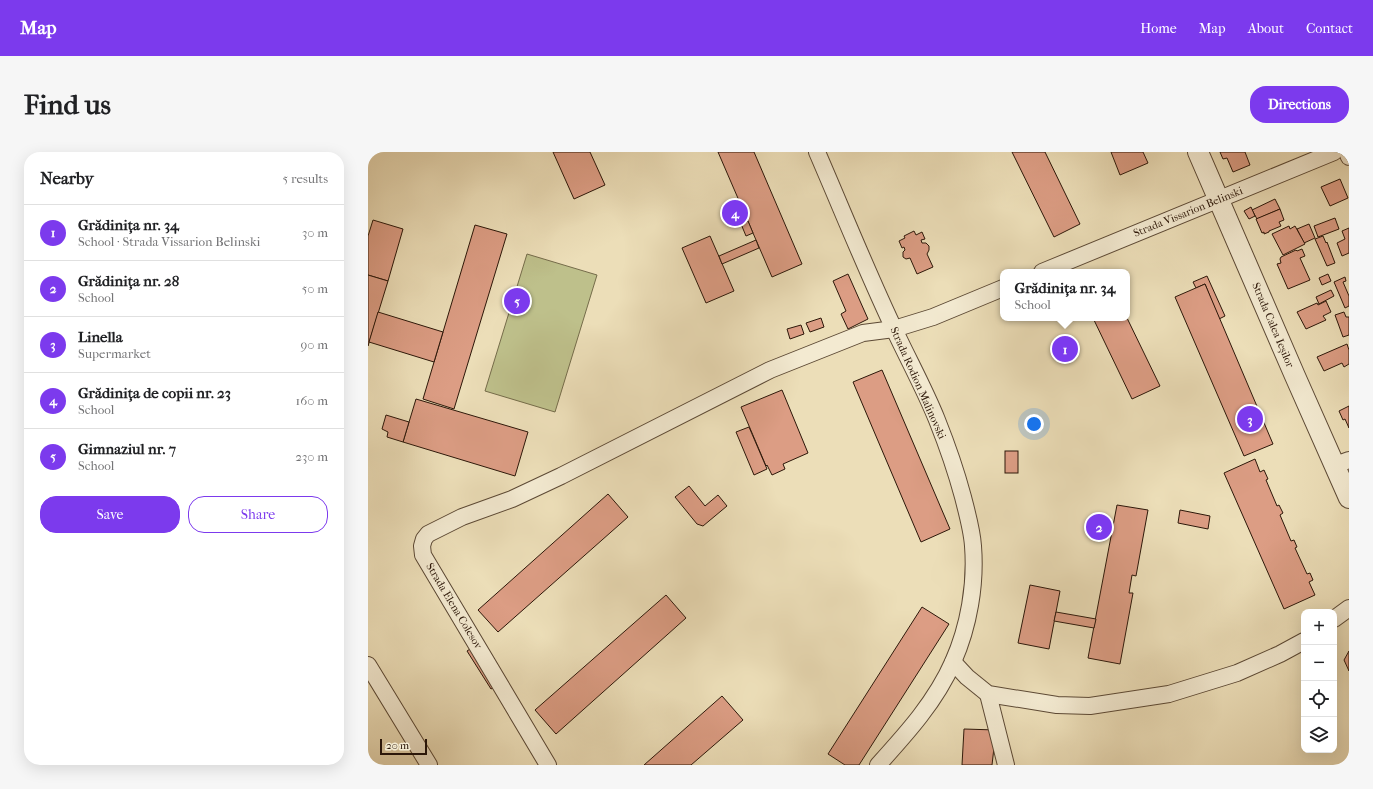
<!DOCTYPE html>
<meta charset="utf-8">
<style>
body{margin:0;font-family:"IM FELL French Canon",serif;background:#f6f6f6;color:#202124}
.controls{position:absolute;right:12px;bottom:12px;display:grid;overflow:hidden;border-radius:8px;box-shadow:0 4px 16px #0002}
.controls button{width:36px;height:36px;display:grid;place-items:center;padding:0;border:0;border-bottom:1px solid #e0e0e0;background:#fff;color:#202124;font:20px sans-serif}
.scale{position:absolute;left:12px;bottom:10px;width:47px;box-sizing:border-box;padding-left:4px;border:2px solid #2c1709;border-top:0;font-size:11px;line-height:14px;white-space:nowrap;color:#2c1709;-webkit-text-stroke:3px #f3ead1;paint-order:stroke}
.you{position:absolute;left:666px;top:272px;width:14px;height:14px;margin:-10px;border:3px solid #fff;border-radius:50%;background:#1a73e8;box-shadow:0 0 0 6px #1a73e833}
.badge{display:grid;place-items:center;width:26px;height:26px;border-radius:50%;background:#7c3aed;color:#fff;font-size:13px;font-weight:700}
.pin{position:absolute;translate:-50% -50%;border:2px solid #fff;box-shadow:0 1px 4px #0006}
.popup{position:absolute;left:632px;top:117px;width:130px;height:52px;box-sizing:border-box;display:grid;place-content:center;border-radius:8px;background:#fff;filter:drop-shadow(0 1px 3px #0005);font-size:13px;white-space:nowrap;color:#757577}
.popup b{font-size:15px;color:#202124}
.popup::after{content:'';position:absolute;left:50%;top:100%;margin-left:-8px;border:8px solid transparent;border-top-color:#fff}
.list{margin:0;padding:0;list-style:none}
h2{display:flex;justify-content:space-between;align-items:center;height:52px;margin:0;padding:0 16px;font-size:17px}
h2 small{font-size:13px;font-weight:400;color:#757577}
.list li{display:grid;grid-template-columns:26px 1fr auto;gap:12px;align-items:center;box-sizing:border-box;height:56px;padding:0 16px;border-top:1px solid #e0e0e0}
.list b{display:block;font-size:15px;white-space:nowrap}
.list p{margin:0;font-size:13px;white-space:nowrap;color:#757577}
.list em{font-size:13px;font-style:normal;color:#757577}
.actions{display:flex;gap:8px;padding:12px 16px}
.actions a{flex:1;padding:9px 0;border:1px solid #7c3aed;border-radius:16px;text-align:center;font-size:14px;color:#7c3aed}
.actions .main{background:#7c3aed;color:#fff}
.icon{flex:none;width:22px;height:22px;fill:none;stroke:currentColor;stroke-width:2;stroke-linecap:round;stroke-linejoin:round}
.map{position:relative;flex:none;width:981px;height:613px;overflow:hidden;border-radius:16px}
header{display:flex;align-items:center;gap:24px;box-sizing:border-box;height:56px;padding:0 20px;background:#7c3aed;color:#fff}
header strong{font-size:19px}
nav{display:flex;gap:22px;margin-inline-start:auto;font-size:14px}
.intro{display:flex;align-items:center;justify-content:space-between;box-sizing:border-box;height:96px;padding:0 24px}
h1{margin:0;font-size:28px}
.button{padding:10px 18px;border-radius:16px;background:#7c3aed;color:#fff;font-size:14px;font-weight:700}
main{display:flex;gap:24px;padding:0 24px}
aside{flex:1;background:#fff;border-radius:16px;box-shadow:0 4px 16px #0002}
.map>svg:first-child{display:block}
.green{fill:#bec08b;stroke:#756c4a}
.building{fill:#dc9d84;stroke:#2c1709}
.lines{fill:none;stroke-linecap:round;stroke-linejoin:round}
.minor-casing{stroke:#5c4935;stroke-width:18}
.tertiary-casing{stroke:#5c4935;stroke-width:22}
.minor{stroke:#f3ead1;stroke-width:16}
.tertiary{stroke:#f3ead1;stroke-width:20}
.labels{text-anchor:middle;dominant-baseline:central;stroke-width:3;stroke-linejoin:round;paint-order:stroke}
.street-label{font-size:11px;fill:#2c1709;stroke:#f3ead1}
</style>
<header>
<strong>Map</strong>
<nav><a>Home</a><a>Map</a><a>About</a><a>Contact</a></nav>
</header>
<div class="intro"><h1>Find us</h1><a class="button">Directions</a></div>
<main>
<aside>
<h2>Nearby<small>5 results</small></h2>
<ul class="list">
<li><span class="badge">1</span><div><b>Grădinița nr. 34</b><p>School · Strada Vissarion Belinski</p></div><em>30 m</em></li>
<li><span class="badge">2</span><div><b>Grădinița nr. 28</b><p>School</p></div><em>50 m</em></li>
<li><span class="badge">3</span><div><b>Linella</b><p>Supermarket</p></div><em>90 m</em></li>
<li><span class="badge">4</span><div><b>Grădinița de copii nr. 23</b><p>School</p></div><em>160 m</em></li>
<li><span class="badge">5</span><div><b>Gimnaziul nr. 7</b><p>School</p></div><em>230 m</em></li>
</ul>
<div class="actions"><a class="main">Save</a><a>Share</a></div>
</aside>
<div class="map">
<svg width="981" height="613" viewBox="0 0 981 613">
<rect width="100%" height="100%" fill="#ecdeb8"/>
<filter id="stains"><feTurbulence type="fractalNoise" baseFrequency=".005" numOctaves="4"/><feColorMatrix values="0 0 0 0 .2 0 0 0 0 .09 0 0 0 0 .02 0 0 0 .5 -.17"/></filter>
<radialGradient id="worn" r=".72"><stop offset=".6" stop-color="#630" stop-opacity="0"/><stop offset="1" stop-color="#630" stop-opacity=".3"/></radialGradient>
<path class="green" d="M159 102 229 123 187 260 117 239Z"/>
<g class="building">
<path d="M185 0H222L237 33 206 47Z"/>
<path d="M350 0H386L434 112 404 125Z"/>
<path d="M644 0H677L712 72 686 85Z"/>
<path d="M743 0H775L780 11 752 23Z"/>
<path d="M852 0H877L882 13 865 20 859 6 855 7Z"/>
<path d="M972 27 980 46 962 54 953 35Z"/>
<path d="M907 47 912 57 889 67 884 58Z"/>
<path d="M883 55 887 64 881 67 876 59Z"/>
<path d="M912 57 916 68 911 70 913 74 901 79V80L896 82V80L894 81 888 67Z"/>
<path d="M967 66 971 77 950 85 946 74Z"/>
<path d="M5 68 35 77 20 129 0 123V84Z"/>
<path d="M380 69 385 81 378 84 373 72Z"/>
<path d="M941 72 947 86 936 91 929 77Z"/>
<path d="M107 73 139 82 86 257 55 247Z"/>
<path d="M921 74 922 77 927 74 937 92 915 103 904 82Z"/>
<path d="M981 76V101L974 104 969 91 977 87 974 79Z"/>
<path d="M546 79 548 83 554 80 557 87 553 88 554 91H558L561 94V98L559 102 565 115 549 122 542 106 538 107 535 105V100L537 98 536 95 534 96 531 89 537 86 536 84Z"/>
<path d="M342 84 366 139 338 151 314 96Z"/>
<path d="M955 84 958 91 959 90 967 111 959 114 947 87Z"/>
<path d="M388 88 391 96 354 112 351 104Z"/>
<path d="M934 97 937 104 932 106 942 128 920 137 909 112 913 111 912 107 913 105 928 98 929 99Z"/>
<path d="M480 122 500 167 480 177 473 162 478 159 465 129Z"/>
<path d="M960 122 963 129 954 133 951 126Z"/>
<path d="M0 123 20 129 0 194Z"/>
<path d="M839 124 857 164 851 167 837 132 828 136 825 130Z"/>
<path d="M977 125 978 129 975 130 981 144V154L977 156 966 130Z"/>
<path d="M837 132 905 292 876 304 807 145Z"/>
<path d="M963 138 966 144 951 152 948 145Z"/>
<path d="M958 149 963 160 955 164 958 168 938 177 929 160 949 151 950 153Z"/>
<path d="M10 160 75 180 66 210 1 190Z"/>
<path d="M976 160 978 165H981V183L975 185 967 163Z"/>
<path d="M453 166 456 175 442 180 438 171Z"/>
<path d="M725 166H759L792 234 764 247Z"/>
<path d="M433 173 436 182 422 187 419 177Z"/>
<path d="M979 192 981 198V212L976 215 974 211 956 219 949 205Z"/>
<path d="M514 218 582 377 553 390 485 230Z"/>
<path d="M414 238 440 301 415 312 417 317 404 323 399 313 398 314 373 255Z"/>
<path d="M48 247 160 280 147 324 35 290Z"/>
<path d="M981 254V276L977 267 975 268 971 259Z"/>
<path d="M18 263 41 270 35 290 19 285 20 280 14 277Z"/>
<path d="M381 275 399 317 386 323 368 280Z"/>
<rect x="637" y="299" width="13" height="22"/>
<path d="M887 307 892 320 896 318 900 327 898 328 909 354 911 353 915 361 912 363 923 389 926 388 929 395 927 396 939 422 942 421 945 428 941 430 947 443 916 457 856 321Z"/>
<path d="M321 334 337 354 350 343 359 354 335 374 329 372 307 345Z"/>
<path d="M240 342 260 365 130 480 110 458Z"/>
<path d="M749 353 780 358 768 424 764 423 761 441H765L752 512 720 506Z"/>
<path d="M812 358 842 364 840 377 810 371Z"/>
<path d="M662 433 692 439 681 497 650 491Z"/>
<path d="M298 443 318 466 188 582 167 558Z"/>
<path d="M554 455 581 472 491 613H477L460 602Z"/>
<path d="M688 460 728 467 726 476 686 469Z"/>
<path d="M108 493 132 532 123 537 99 499Z"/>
<path d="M981 499V519L976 508Z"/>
<path d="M354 544 375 568 323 613H276Z"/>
<path d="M596 577 628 578 624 613H594Z"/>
</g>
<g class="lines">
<g class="minor-casing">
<g id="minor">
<path d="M449 0C475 60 499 120 527 179 541 209 557 238 569 268 579 293 588 319 595 345 599 361 604 378 605 394 608 432 601 474 585 510 568 549 539 581 510 613"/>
<path d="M979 0 981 5"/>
<path d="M674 120 966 0"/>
<path d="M967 313 981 308"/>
<path d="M966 467 981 456"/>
<path d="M585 510 599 525 620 542 689 553 722 554 801 542 869 521 912 502 936 489"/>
<path d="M0 513 61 613"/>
<path d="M620 542 638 613"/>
<path d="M180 613 55 403 54 394 56 387 60 382 94 365 144 347 193 324 402 218 495 181 526 177 565 165 635 136"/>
</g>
</g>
<g class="tertiary-casing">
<path id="tertiary" d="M830 0 927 224 981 346"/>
</g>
<use href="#minor" class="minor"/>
<use href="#tertiary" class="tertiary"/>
</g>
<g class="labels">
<g class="street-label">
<text transform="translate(820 60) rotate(-22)">Strada Vissarion Belinski</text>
<text transform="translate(905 173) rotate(67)">Strada Calea Ieșilor</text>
<text transform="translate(550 231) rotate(66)">Strada Rodion Malinovski</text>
<text transform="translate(86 454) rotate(59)">Strada Elena Colesov</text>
</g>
</g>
<rect width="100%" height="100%" filter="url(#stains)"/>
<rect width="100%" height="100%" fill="url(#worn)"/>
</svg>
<div class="controls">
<button>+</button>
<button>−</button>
<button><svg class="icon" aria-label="locate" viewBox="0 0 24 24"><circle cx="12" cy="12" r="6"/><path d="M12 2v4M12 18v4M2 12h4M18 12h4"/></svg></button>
<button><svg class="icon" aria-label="layers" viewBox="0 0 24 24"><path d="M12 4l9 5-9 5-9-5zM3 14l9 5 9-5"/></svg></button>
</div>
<div class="scale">20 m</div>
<div class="you"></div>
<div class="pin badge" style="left:697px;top:197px">1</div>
<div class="popup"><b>Grădinița nr. 34</b>School</div>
<div class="pin badge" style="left:731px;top:375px">2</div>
<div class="pin badge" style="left:882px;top:267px">3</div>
<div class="pin badge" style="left:367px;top:61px">4</div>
<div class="pin badge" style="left:149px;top:149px">5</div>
</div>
</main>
